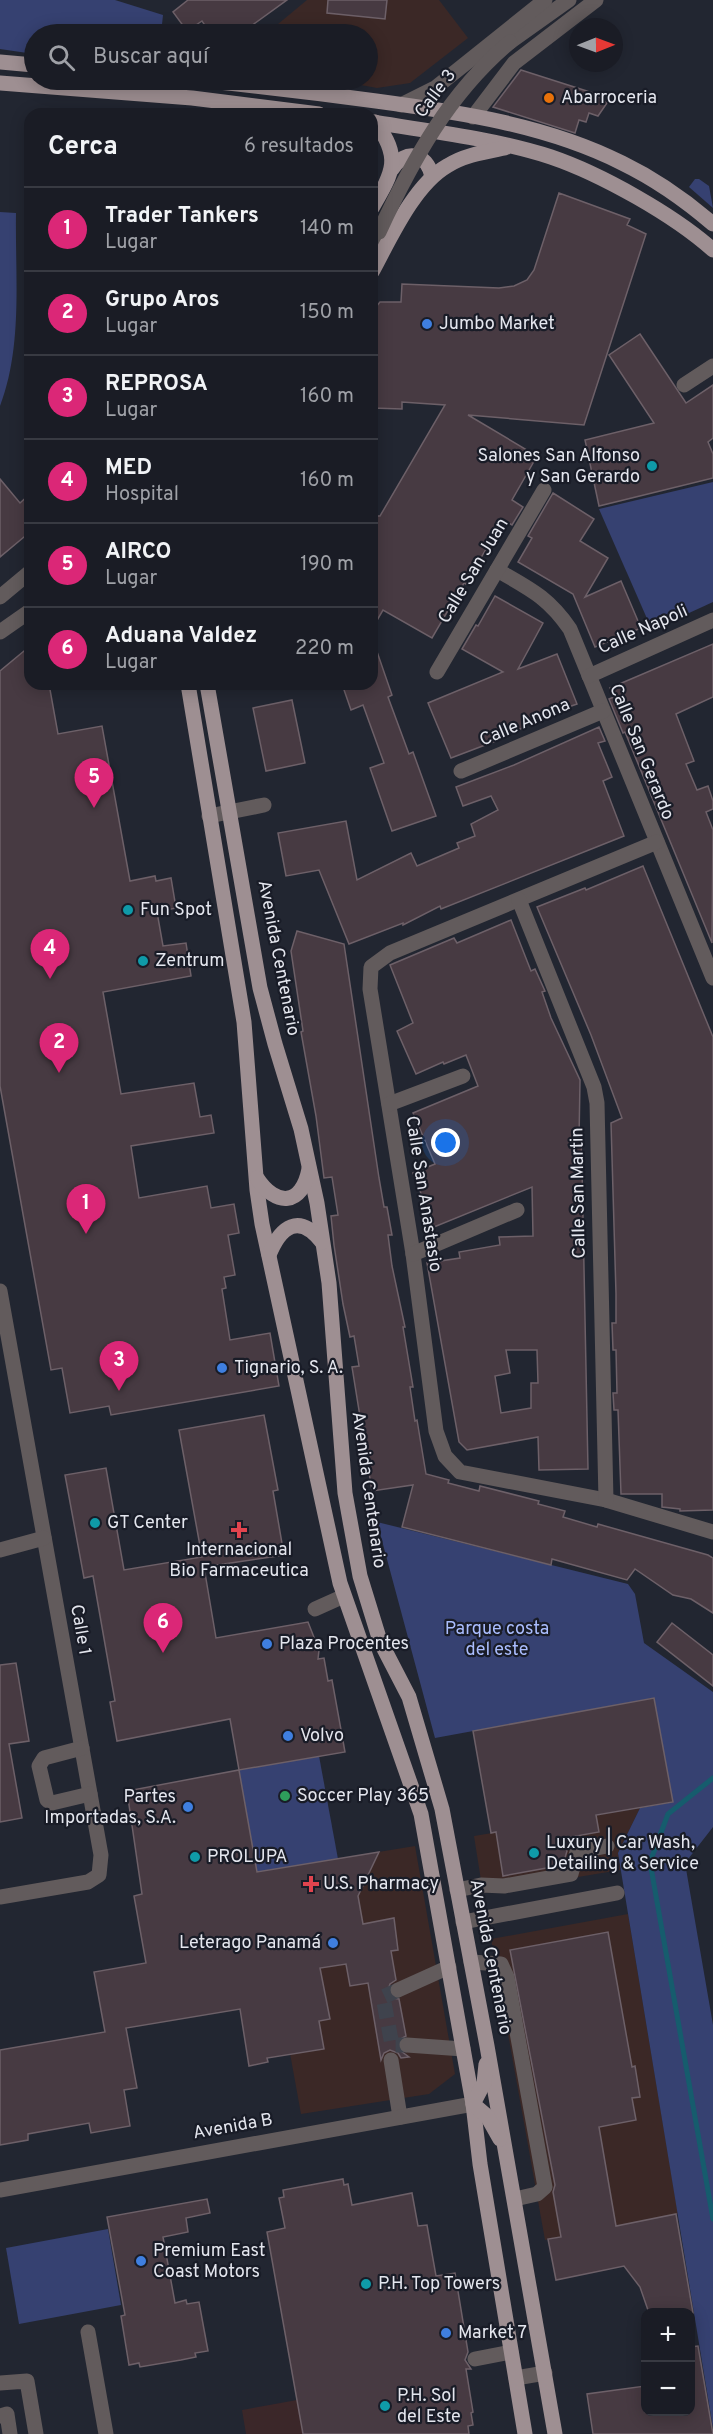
<!DOCTYPE html>
<html lang="es">
<meta charset="utf-8">
<style>
body{margin:0;font-family:Overpass,sans-serif;background:#23252d;color:#f1f3f6}
.controls{position:absolute;right:18px;bottom:18px;display:grid;overflow:hidden;border-radius:12px;box-shadow:0 3px 15px #0003}
.controls button{width:54px;height:54px;display:grid;place-items:center;padding:0;border:0;border-bottom:2px solid #383a42;background:#1a1c25;color:#f1f3f6;font:30px sans-serif}
.compass{position:absolute;left:569px;top:18px;width:54px;height:54px;border-radius:50%;background:#1a1c25;box-shadow:0 3px 15px #0003;rotate:89deg}
.you{position:absolute;left:446px;top:1143px;width:21px;height:21px;margin:-15px;border:4px solid #fff;border-radius:50%;background:#1a73e8;box-shadow:0 0 0 9px #1a73e833}
.badge{display:grid;place-items:center;width:39px;height:39px;border-radius:50%;background:#db2777;color:#fff;font-size:20px;font-weight:700}
.pin{position:absolute;translate:-50% -50px;filter:drop-shadow(0 2px 3px #0008)}
.pin::after{content:'';position:absolute;top:32px;width:21px;height:18px;background:inherit;clip-path:polygon(0 0,100% 0,50% 100%)}
.list{margin:0;padding:0;list-style:none}
h2{display:flex;justify-content:space-between;align-items:center;height:78px;margin:0;padding:0 24px;font-size:26px}
h2 small{font-size:20px;font-weight:400;color:#9fa1a7}
.list li{display:grid;grid-template-columns:39px 1fr auto;gap:18px;align-items:center;box-sizing:border-box;height:84px;padding:0 24px;border-top:2px solid #383a42}
.list b{display:block;font-size:22px;white-space:nowrap}
.list p{margin:0;font-size:20px;white-space:nowrap;color:#9fa1a7}
.list em{font-size:20px;font-style:normal;color:#9fa1a7}
.icon{flex:none;width:33px;height:33px;fill:none;stroke:currentColor;stroke-width:2;stroke-linecap:round;stroke-linejoin:round}
.map{position:relative;flex:none;width:713px;height:2434px;overflow:hidden}
.search{position:absolute;background:#1a1c25;box-shadow:0 3px 15px #0003;left:24px;top:24px;width:354px;height:66px;display:flex;align-items:center;gap:15px;box-sizing:border-box;padding:0 21px;border-radius:33px;color:#9fa1a7;font-size:22px}
.panel{position:absolute;background:#1a1c25;box-shadow:0 3px 15px #0003;left:24px;top:108px;width:354px;height:582px;border-radius:18px}
.map>svg:first-child{display:block}
.commercial{fill:#3b2826}
.education{fill:#3b2729}
.green{fill:#364171}
.lines{fill:none;stroke-linecap:round;stroke-linejoin:round}
.stream{stroke:#165c6d;stroke-width:5}
.building{fill:#473a42;stroke:#6d6068;stroke-width:1.5;fill-rule:evenodd}
.minor-tunnel{stroke:#3f434d;stroke-width:15;stroke-dasharray:15 8;stroke-linecap:butt}
.minor{stroke:#625b5c;stroke-width:15}
.major{stroke:#9e8f92;stroke-width:15}
.minor-bridge{stroke:#625b5c;stroke-width:15}
.food-dot{fill:#e8710a;stroke:#191c27;stroke-width:2}
.shop-dot{fill:#3f7fe0;stroke:#191c27;stroke-width:2}
.culture-dot{fill:#0f9aa8;stroke:#191c27;stroke-width:2}
.health-dot{fill:#e0444e;stroke:#191c27;stroke-width:2}
.leisure-dot{fill:#2e9e5b;stroke:#191c27;stroke-width:2}
.labels{text-anchor:middle;dominant-baseline:central;stroke-width:4.5;stroke-linejoin:round;paint-order:stroke}
.street-label{font-size:18px;fill:#e4e6ee;stroke:#191c27}
.poi-label{font-size:18px;fill:#e4e6ee;stroke:#191c27;text-anchor:start}
.park-label{font-size:18px;fill:#aabdfe;stroke:#191c27}
</style>
<div class="map">
<svg width="713" height="2434" viewBox="0 0 713 2434">
<rect width="100%" height="100%" fill="#222631"/>
<g class="commercial">
<path d="M307 0H439L468 38 410 83 377 88 334 80H368V34H266Z"/>
<path d="M640 1808 618 1853 620 1870 483 1893 474 1836Z"/>
<path d="M415 1846 455 2074 429 2094 301 2114 257 1872Z"/>
<path d="M628 1914 678 2214 545 2240 491 1939Z"/>
</g>
<path class="education" d="M297 2400 303 2434H246L242 2410Z"/>
<g class="green">
<path d="M0 0H115L163 15 161 34H34V54L0 49Z"/>
<path d="M695 179H699L709 186 713 208 689 187Z"/>
<path d="M0 212 16 213C15 277 23 346 0 406Z"/>
<path d="M713 482V602L652 630 599 509Z"/>
<path d="M377 1522 628 1584 635 1594 644 1643 713 1692V1827L685 1863 713 2025V2428L618 1853 640 1808 673 1802 654 1698 435 1738Z"/>
<path d="M319 1756 338 1859 257 1872 239 1770Z"/>
<path d="M108 2229 121 2305 19 2324 6 2248Z"/>
</g>
<g class="lines">
<path class="stream" d="M713 1778 668 1814 650 1862 713 2219"/>
</g>
<g class="building">
<path d="M188 0H287L240 34H211L202 21 187 31 173 12Z"/>
<path d="M328 0H387L385 19 327 13Z"/>
<path d="M521 70 593 93 607 103 598 116 589 113 586 122 579 120 575 133 493 107Z"/>
<path d="M559 193 630 219 627 225 646 234 584 425 468 415 537 456 512 500 523 507 512 525 507 522 489 551 486 549 466 584 464 583 432 638 383 610 372 629V516H380L445 405 402 402V409L372 408V312L380 302H401L402 284 499 288 514 286 527 280 534 270Z"/>
<path d="M640 334 686 403 713 385V438L708 442 713 454V478L599 506 585 440 654 423 609 355Z"/>
<path d="M0 479 20 503 30 494V532L0 557Z"/>
<path d="M553 493 594 519 580 541 608 558 585 597 621 581 641 628 595 647 573 594 518 562 532 538 528 536Z"/>
<path d="M495 596 543 623 518 669 557 654 577 704 523 723 525 727 500 737 501 739 451 758 428 703 503 672 462 649 476 625 478 626Z"/>
<path d="M374 643 392 695 388 697 409 754 413 752 436 816 392 831 370 768 384 763 363 705 351 710 342 684H372V644Z"/>
<path d="M713 644V697L676 714 694 761 686 764 697 790 708 786 713 801V809L706 812 713 830 712 943 625 732 623 733 609 699 614 697 610 688Z"/>
<path d="M30 646V684H49L58 734 102 726 130 881 155 876 156 881 171 878 176 908 157 912 163 946 186 943 191 976 103 992 121 1094 194 1083 200 1117 211 1115 214 1133 131 1146 139 1198 207 1186 211 1208 234 1204 239 1233 228 1235 235 1275 224 1277 226 1288 222 1289 230 1340 270 1333 279 1386 111 1415 109 1406 70 1413 62 1368 51 1370 0 1086V671Z"/>
<path d="M292 700 305 763 266 771 253 708Z"/>
<path d="M599 727 605 741 598 743 612 777 603 781 624 836 441 909 440 906 403 925V923L349 944 319 870 286 876 278 833 346 821 357 880 411 853 417 866 459 848 457 843 475 836 471 824 498 810 491 796 463 806 456 787 514 765Z"/>
<path d="M643 866 713 1037V1510L680 1511V1509L662 1507V1494H621L618 1410H614L613 1393H617L616 1350H613L612 1323H616V1294L611 1123 622 1118 591 1035 537 907 585 888 586 890Z"/>
<path d="M511 920 531 971 535 969 545 991 542 992 551 1018 580 1080 579 1140H581L582 1168 588 1469 539 1470 538 1437 467 1450 459 1442 427 1263 460 1258 459 1252 500 1245 499 1237 533 1236 532 1187 434 1227 413 1173 435 1164 413 1113 478 1086 466 1055 444 1064 443 1062 416 1074 397 1031 413 1023 390 965 454 938 457 943ZM506 1350H537L538 1383H531V1408L501 1413 495 1376 510 1373Z"/>
<path d="M297 931 344 944 379 1178 384 1207H387L392 1235H388L392 1266 405 1327H403L413 1387H410L415 1421 417 1420 426 1474 449 1480 448 1483 479 1491 480 1486 539 1501 538 1504 565 1511 563 1517 597 1527 598 1524 708 1555 713 1558V1613L691 1599 673 1595 635 1569 627 1580 552 1559 551 1565 402 1527 413 1485 372 1491 352 1367 359 1366 354 1336 350 1337 343 1304 334 1245 331 1216 338 1215 332 1177 324 1178 316 1116 301 1032 303 1031 291 951Z"/>
<path d="M264 1415 278 1490 273 1491 284 1555 204 1567 216 1638 308 1622 319 1650 318 1659 324 1658 328 1681 332 1680 345 1752 239 1770 230 1719 117 1741 110 1702 115 1701 93 1576 84 1578 65 1475 106 1468 124 1570 202 1557 179 1430Z"/>
<path d="M672 1623 713 1655V1686L657 1642Z"/>
<path d="M16 1663 29 1741 9 1744 22 1818 0 1822V1665Z"/>
<path d="M654 1698 673 1802 596 1815 599 1832 565 1838 567 1851 563 1865 503 1876 496 1832 491 1833 473 1731Z"/>
<path d="M239 1770 257 1872 379 1852 358 1896 363 1924 394 1918 398 1950 391 1951 396 1980 390 1984 388 1990 392 1998 399 1999 406 2036 399 2040 398 2049 409 2057 401 2058 398 2053 390 2050 384 2053 381 2060 368 1983 350 1986 346 1964 320 1968 330 2019 319 2021 324 2049 267 2058 268 2062 249 2066 240 2009 126 2028 137 2088 124 2090 130 2126 91 2133 89 2123 28 2134V2140L0 2145V2050L105 2032 94 1972 146 1963 134 1896 142 1894 127 1791Z"/>
<path d="M608 1932 632 2067 635 2066 640 2097 632 2098 636 2120 599 2127 616 2226 676 2214 693 2313H649L640 2287 624 2266 556 2280 548 2239 561 2237 553 2192 555 2185 510 1950Z"/>
<path d="M343 2179 344 2185 348 2184 352 2205 412 2193 418 2226 427 2225 436 2276 455 2273 468 2352 465 2360 471 2369H466L473 2412 471 2413 473 2425 468 2426 469 2434H303L267 2232 285 2228 279 2198 284 2197 283 2190Z"/>
<path d="M207 2199 210 2213 186 2218 188 2232 163 2237 175 2303 186 2300 187 2304 199 2302 208 2351 195 2353 196 2357 181 2360 140 2367 139 2363 129 2365 121 2316 125 2315 107 2217Z"/>
<path d="M698 2346 713 2434H593L587 2394 645 2386V2412H690V2347Z"/>
</g>
<g class="lines">
<path class="minor-tunnel" d="M398 1990 383 1997 392 2045H407"/>
<g class="minor">
<path d="M510 42 569 0"/>
<path d="M401 105 435 88 545 0"/>
<path d="M473 117 514 63 596 0"/>
<path d="M372 242 379 232"/>
<path d="M684 385 713 366"/>
<path d="M497 570C530 589 548 597 570 629L713 978"/>
<path d="M0 597 30 572"/>
<path d="M0 632 30 611"/>
<path d="M437 672 544 490"/>
<path d="M589 676 713 620"/>
<path d="M461 771 603 711"/>
<path d="M209 816 264 805"/>
<path d="M657 842 390 953 371 967 370 989 413 1254 436 1431 445 1456 460 1472 606 1500 713 1532"/>
<path d="M519 900 594 1087 597 1103 606 1500"/>
<path d="M389 1104 463 1076"/>
<path d="M413 1254 517 1210"/>
<path d="M0 1291 101 1855 99 1875 88 1882 0 1897"/>
<path d="M0 1550 44 1538"/>
<path d="M315 1609 344 1596"/>
<path d="M82 1748 44 1758 39 1766 47 1800 52 1803 90 1794"/>
<path d="M457 1890 481 1885 504 1886 571 1874 577 1852 607 1846"/>
<path d="M463 1922 617 1893"/>
<path d="M471 1962 501 1964 507 1977 545 2187 537 2194 515 2199"/>
<path d="M398 1990 449 1967"/>
<path d="M407 2045 463 2049"/>
<path d="M391 2060 400 2117"/>
<path d="M0 2190 473 2104"/>
<path d="M88 2332 106 2434"/>
<path d="M475 2359 511 2352"/>
<path d="M516 2378 545 2373"/>
<path d="M0 2383 27 2381 36 2434"/>
<path d="M0 2416 7 2414 10 2434"/>
</g>
<g class="major">
<path d="M0 62 34 65"/>
<path d="M199 80C258 86 317 93 376 101 458 112 547 125 622 163 655 179 685 200 713 224"/>
<path d="M0 83 192 98 319 114"/>
<path d="M372 122C430 131 495 139 551 157 601 174 674 215 713 250"/>
<path d="M392 169C406 148 426 153 432 176"/>
<path d="M372 208C393 172 402 158 375 122"/>
<path d="M372 272C390 239 414 185 447 166 464 155 485 152 505 148"/>
<path d="M188 684 244 1022 257 1190 262 1224 340 1583 421 1814 473 2104 480 2164 525 2434"/>
<path d="M207 684 260 988 275 1044 301 1129 317 1203 329 1283 345 1493 360 1576 380 1641 409 1697 442 1809 487 2046 555 2434"/>
<path d="M257 1178C276 1207 302 1206 309 1169"/>
<path d="M269 1255C281 1226 299 1213 322 1242"/>
<path d="M486 2064 484 2083 473 2104 487 2116 500 2139"/>
</g>
<path class="minor-bridge" d="M379 232C412 161 449 93 510 42"/>
</g>
<circle class="food-dot" cx="549" cy="98" r="6"/>
<g class="shop-dot">
<circle cx="427" cy="324" r="6"/>
<circle cx="222" cy="1368" r="6"/>
<circle cx="267" cy="1644" r="6"/>
<circle cx="288" cy="1736" r="6"/>
<circle cx="188" cy="1807" r="6"/>
<circle cx="333" cy="1943" r="6"/>
<circle cx="141" cy="2261" r="6"/>
<circle cx="446" cy="2333" r="6"/>
</g>
<g class="culture-dot">
<circle cx="652" cy="466" r="6"/>
<circle cx="128" cy="910" r="6"/>
<circle cx="143" cy="961" r="6"/>
<circle cx="95" cy="1523" r="6"/>
<circle cx="534" cy="1853" r="6"/>
<circle cx="195" cy="1857" r="6"/>
<circle cx="366" cy="2284" r="6"/>
<circle cx="385" cy="2406" r="6"/>
</g>
<g class="health-dot">
<path d="M236 1521h6v6h6v6h-6v6h-6v-6h-6v-6h6z"/>
<path d="M308 1875h6v6h6v6h-6v6h-6v-6h-6v-6h6z"/>
</g>
<circle class="leisure-dot" cx="285" cy="1796" r="6"/>
<g class="labels">
<g class="street-label">
<text transform="translate(436 94) rotate(-53)">Calle 3</text>
<text transform="translate(474 571) rotate(-59)">Calle San Juan</text>
<text transform="translate(643 630) rotate(-24)">Calle Napoli</text>
<text transform="translate(525 723) rotate(-23)">Calle Anona</text>
<text transform="translate(641 752) rotate(68)">Calle San Gerardo</text>
<text transform="translate(278 958) rotate(79)">Avenida Centenario</text>
<text transform="translate(579 1193) rotate(-91)">Calle San Martin</text>
<text transform="translate(423 1194) rotate(81)">Calle San Anastasio</text>
<text transform="translate(368 1490) rotate(82)">Avenida Centenario</text>
<text transform="translate(80 1630) rotate(80)">Calle 1</text>
<text transform="translate(490 1957) rotate(79)">Avenida Centenario</text>
<text transform="translate(233 2127) rotate(-10)">Avenida B</text>
</g>
<g class="poi-label">
<text x="561" y="98">Abarroceria</text>
<text x="439" y="324">Jumbo Market</text>
<text x="640" y="456" text-anchor="end">Salones San Alfonso<tspan x="640" dy="21">y San Gerardo</tspan></text>
<text x="140" y="910">Fun Spot</text>
<text x="155" y="961">Zentrum</text>
<text x="234" y="1368">Tignario, S. A.</text>
<text x="107" y="1523">GT Center</text>
<text x="239" y="1550" text-anchor="middle">Internacional<tspan x="239" dy="21">Bio Farmaceutica</tspan></text>
<text x="279" y="1644">Plaza Procentes</text>
<text x="300" y="1736">Volvo</text>
<text x="297" y="1796">Soccer Play 365</text>
<text x="176" y="1797" text-anchor="end">Partes<tspan x="176" dy="21">Importadas, S.A.</tspan></text>
<text x="546" y="1843">Luxury | Car Wash,<tspan x="546" dy="21">Detailing &amp; Service</tspan></text>
<text x="207" y="1857">PROLUPA</text>
<text x="323" y="1884">U.S. Pharmacy</text>
<text x="321" y="1943" text-anchor="end">Leterago Panamá</text>
<text x="153" y="2251">Premium East<tspan x="153" dy="21">Coast Motors</tspan></text>
<text x="378" y="2284">P.H. Top Towers</text>
<text x="458" y="2333">Market 7</text>
<text x="397" y="2396">P.H. Sol<tspan x="397" dy="21">del Este</tspan></text>
</g>
<g class="park-label">
<text x="497" y="1629">Parque costa<tspan x="497" dy="21">del este</tspan></text>
</g>
</g>
</svg>
<div class="controls">
<button>+</button>
<button>−</button>
</div>
<svg class="compass" viewBox="-18 -18 36 36"><path d="M0-13l5 13h-10z" fill="#e53935"/><path d="M0 13l5-13h-10z" fill="#9fa1a7"/></svg>
<div class="you"></div>
<div class="pin badge" style="left:86px;top:1234px">1</div>
<div class="pin badge" style="left:59px;top:1073px">2</div>
<div class="pin badge" style="left:119px;top:1391px">3</div>
<div class="pin badge" style="left:50px;top:979px">4</div>
<div class="pin badge" style="left:94px;top:808px">5</div>
<div class="pin badge" style="left:163px;top:1653px">6</div>
<div class="search"><svg class="icon" aria-label="search" viewBox="0 0 24 24"><circle cx="10" cy="10" r="6"/><path d="M15 15l6 6"/></svg>Buscar aquí</div>
<section class="panel">
<h2>Cerca<small>6 resultados</small></h2>
<ul class="list">
<li><span class="badge">1</span><div><b>Trader Tankers</b><p>Lugar</p></div><em>140 m</em></li>
<li><span class="badge">2</span><div><b>Grupo Aros</b><p>Lugar</p></div><em>150 m</em></li>
<li><span class="badge">3</span><div><b>REPROSA</b><p>Lugar</p></div><em>160 m</em></li>
<li><span class="badge">4</span><div><b>MED</b><p>Hospital</p></div><em>160 m</em></li>
<li><span class="badge">5</span><div><b>AIRCO</b><p>Lugar</p></div><em>190 m</em></li>
<li><span class="badge">6</span><div><b>Aduana Valdez</b><p>Lugar</p></div><em>220 m</em></li>
</ul>
</section>
</div>
